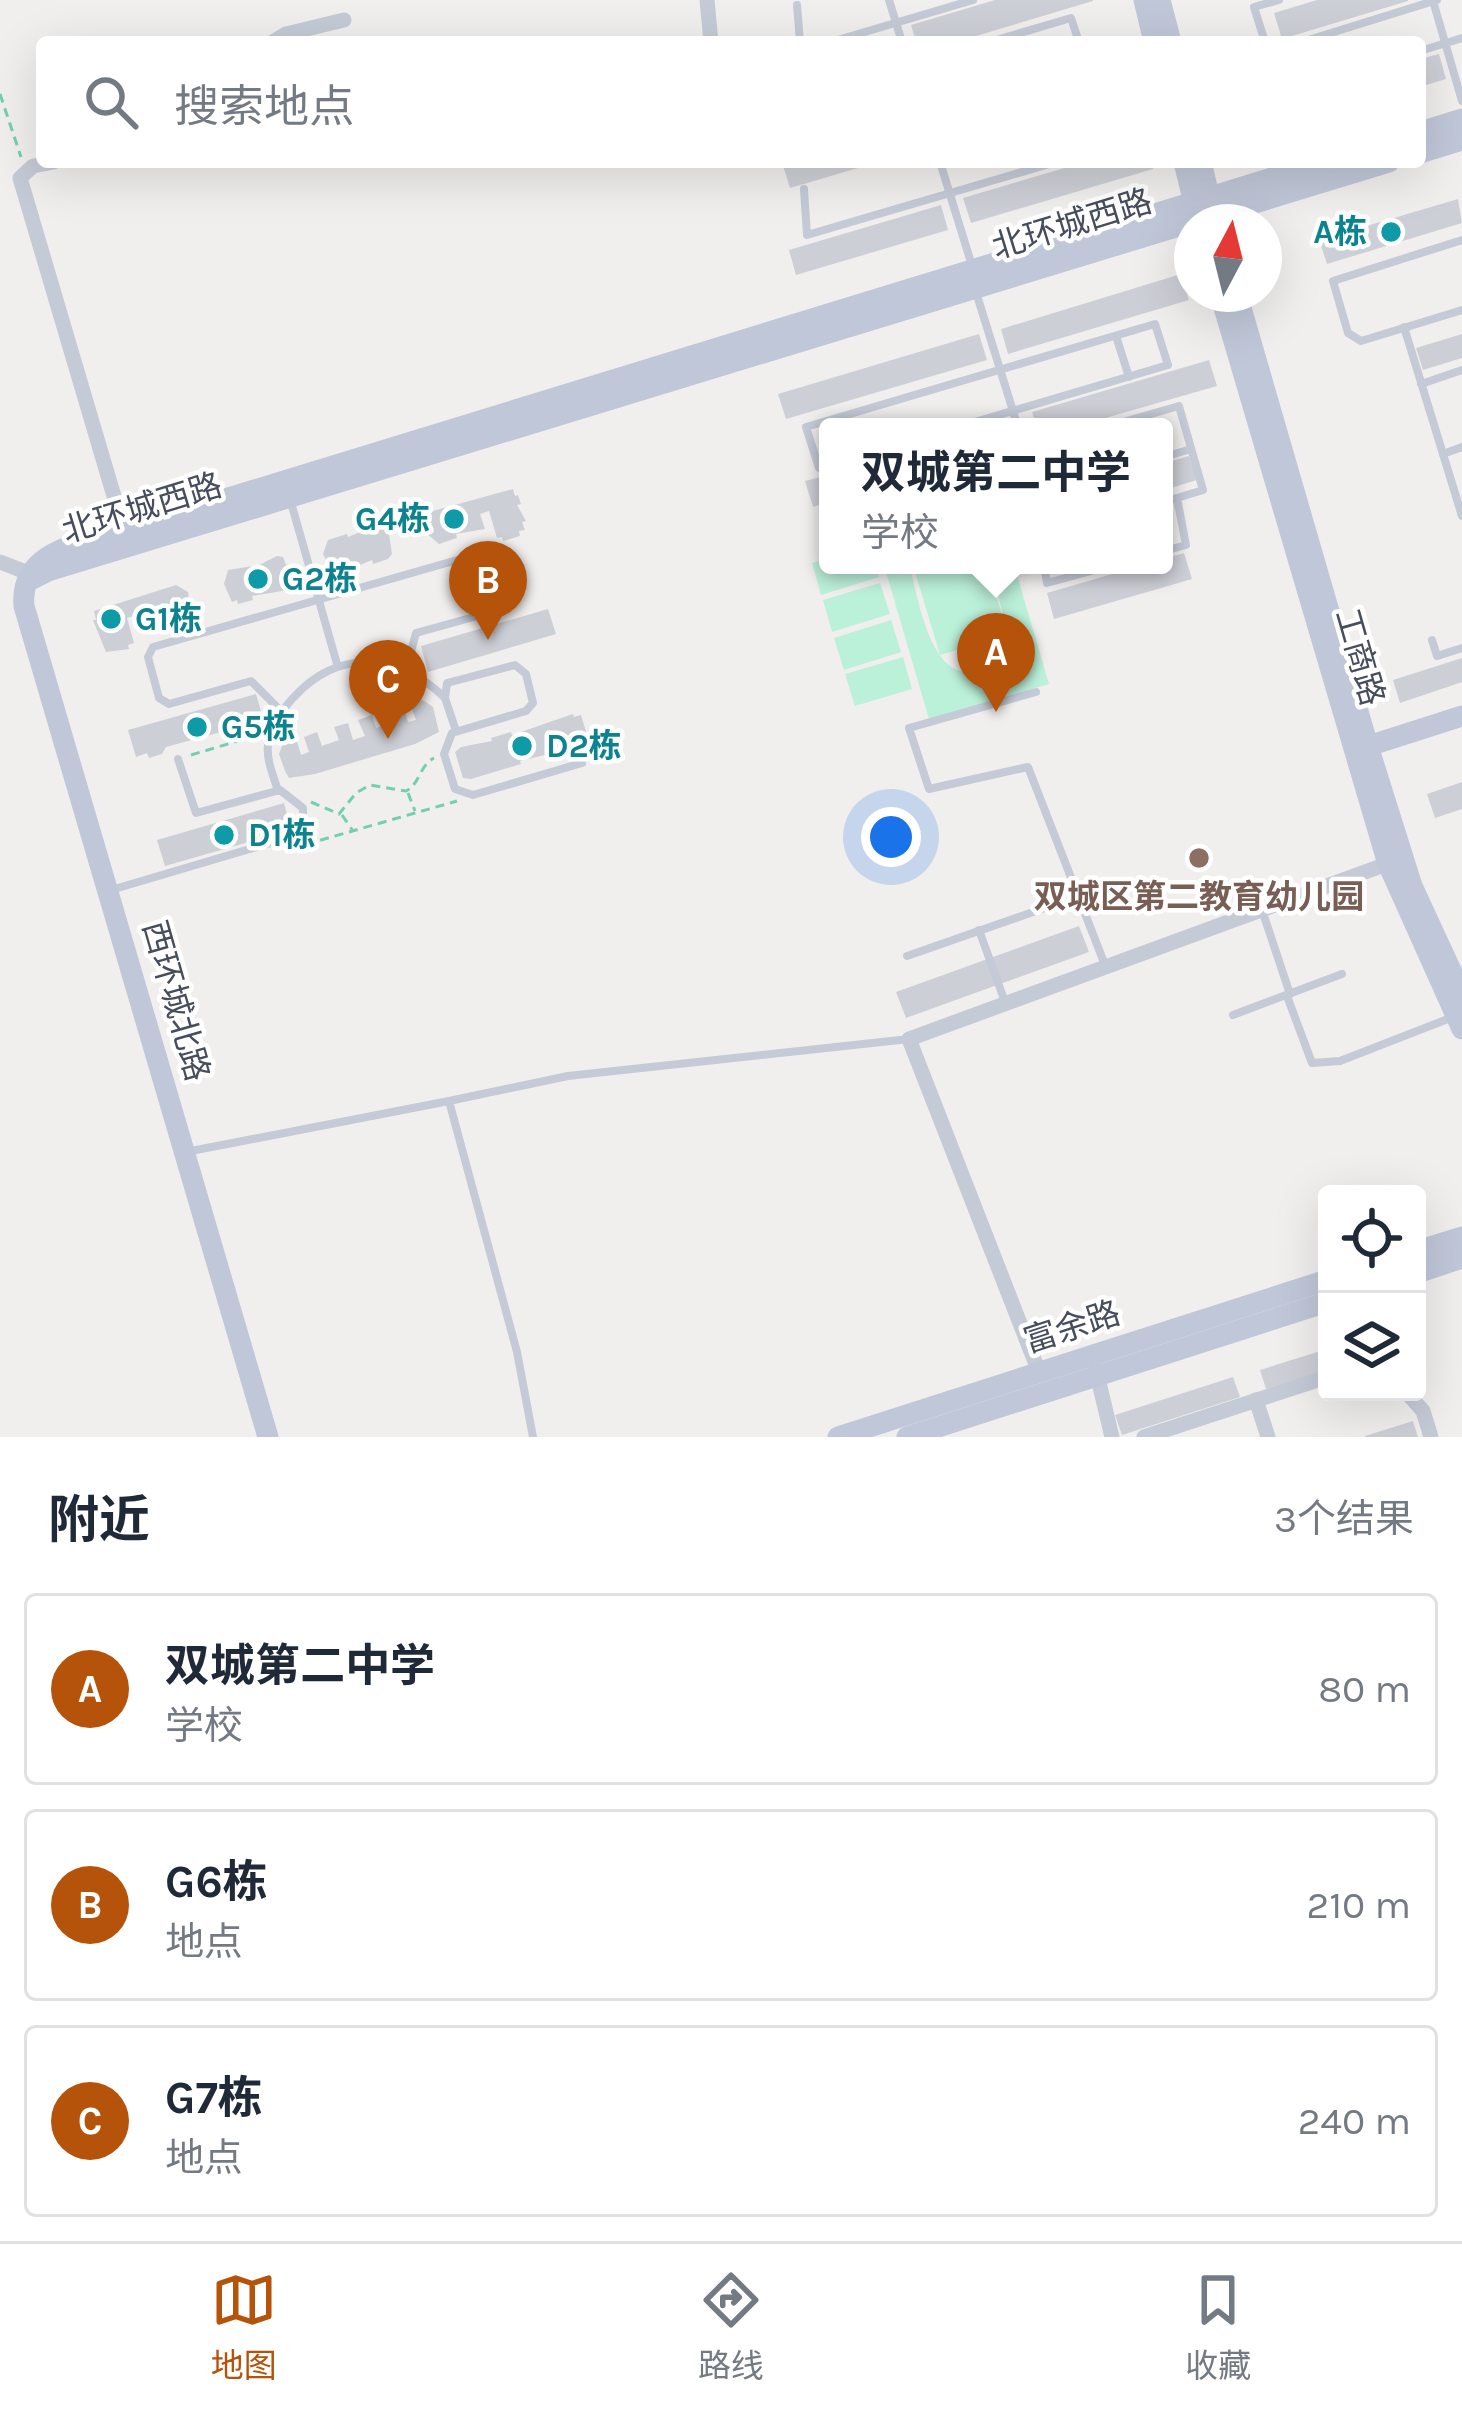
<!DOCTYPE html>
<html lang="zh">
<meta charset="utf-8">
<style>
body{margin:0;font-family:Karla,"Noto Sans SC",sans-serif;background:#f2f2f3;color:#1f2937}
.controls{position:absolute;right:36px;bottom:36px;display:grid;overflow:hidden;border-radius:12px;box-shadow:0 12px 48px #0002}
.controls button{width:108px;height:108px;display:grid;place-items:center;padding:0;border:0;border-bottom:3px solid #e0e1e3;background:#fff;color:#1f2937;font:60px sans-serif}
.compass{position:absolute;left:1174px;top:204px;width:108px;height:108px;border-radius:50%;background:#fff;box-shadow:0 12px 48px #0002;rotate:7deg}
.you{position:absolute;left:891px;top:837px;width:42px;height:42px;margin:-30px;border:9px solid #fff;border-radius:50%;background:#1a73e8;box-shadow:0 0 0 18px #1a73e833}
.badge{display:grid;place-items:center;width:78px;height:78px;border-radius:50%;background:#b45309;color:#fff;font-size:39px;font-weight:700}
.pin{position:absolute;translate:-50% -99px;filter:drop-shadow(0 3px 6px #0008)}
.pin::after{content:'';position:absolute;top:63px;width:42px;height:36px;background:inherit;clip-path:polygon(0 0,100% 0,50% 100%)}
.popup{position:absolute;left:819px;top:418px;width:354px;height:156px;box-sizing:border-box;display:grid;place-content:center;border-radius:12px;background:#fff;filter:drop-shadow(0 3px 9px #0005);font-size:39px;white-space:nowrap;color:#747a83}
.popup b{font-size:45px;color:#1f2937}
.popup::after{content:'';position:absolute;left:50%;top:100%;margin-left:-24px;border:24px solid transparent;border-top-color:#fff}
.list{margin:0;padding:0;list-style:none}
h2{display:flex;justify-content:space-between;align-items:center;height:156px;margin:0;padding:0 48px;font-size:51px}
h2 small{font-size:39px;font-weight:400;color:#747a83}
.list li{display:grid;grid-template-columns:78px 1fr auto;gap:36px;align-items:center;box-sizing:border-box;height:192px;margin:0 24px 24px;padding:0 24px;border:3px solid #e0e1e3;border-radius:12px}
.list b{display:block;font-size:45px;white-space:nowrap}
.list p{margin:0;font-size:39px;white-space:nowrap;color:#747a83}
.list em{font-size:39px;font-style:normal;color:#747a83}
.icon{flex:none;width:66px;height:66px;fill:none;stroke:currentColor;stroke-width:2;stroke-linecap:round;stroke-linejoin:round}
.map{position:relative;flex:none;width:1462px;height:1437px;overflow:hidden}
.search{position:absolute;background:#fff;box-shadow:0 12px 48px #0002;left:36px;right:36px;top:36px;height:132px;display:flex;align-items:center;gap:30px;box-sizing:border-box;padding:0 42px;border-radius:12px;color:#747a83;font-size:45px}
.sheet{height:804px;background:#fff}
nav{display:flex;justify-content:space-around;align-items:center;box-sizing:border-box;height:168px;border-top:3px solid #e0e1e3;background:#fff;font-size:33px;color:#747a83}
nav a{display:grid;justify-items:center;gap:6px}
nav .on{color:#b45309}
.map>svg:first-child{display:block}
.green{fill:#bbf0d9}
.building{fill:#cdcfd6}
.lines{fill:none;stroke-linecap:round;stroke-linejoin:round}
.path{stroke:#72cfb2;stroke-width:3;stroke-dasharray:9 6;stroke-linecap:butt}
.lane{stroke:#c4cad6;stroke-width:8}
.street{stroke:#c4cad6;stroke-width:15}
.secondary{stroke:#c0c7d8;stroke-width:21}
.culture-dot{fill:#0f9aa8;stroke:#fff;stroke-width:4.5}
.education-dot{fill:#8d6e63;stroke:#fff;stroke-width:4.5}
.labels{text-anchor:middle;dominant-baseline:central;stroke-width:9;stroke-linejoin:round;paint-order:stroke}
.street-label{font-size:33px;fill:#464d5c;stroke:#fff}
.culture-label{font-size:33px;font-weight:bold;fill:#0d838f;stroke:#fff;text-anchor:start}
.education-label{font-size:33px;font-weight:bold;fill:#785e54;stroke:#fff}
</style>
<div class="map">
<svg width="1462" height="1437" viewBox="0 0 1462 1437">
<rect width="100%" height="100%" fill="#f1efee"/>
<g class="green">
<path d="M828 558V565H875L879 577 821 595 812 563Z"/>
<path d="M884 565H909C919 598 930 687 981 670 998 665 1006 652 1009 635L940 655 913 565H987L1008 634 990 565H1014L1049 684 929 719Z"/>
<path d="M880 583 890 614 832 632 823 600Z"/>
<path d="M891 620 901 652 844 670 834 638Z"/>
<path d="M903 657 912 689 855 706 845 674Z"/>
</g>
<g class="building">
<path d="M995 0H1093V1L956 42H916L911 25Z"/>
<path d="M1317 0H1408V1L1282 39 1274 13Z"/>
<path d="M1439 54 1446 79 1420 87V59Z"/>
<path d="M782 162H875V163L790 188Z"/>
<path d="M1085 162H1151L1153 169 971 223 963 198Z"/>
<path d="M1458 199 1462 223 1327 264 1319 240Z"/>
<path d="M941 205 948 230 796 275 789 250Z"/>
<path d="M1181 274 1189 300 1008 354 1001 329Z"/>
<path d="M979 334 987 360 786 419 778 394Z"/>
<path d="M1462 334V358L1423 370 1416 348Z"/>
<path d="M1209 360 1217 386 1074 427H1037L1032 412Z"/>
<path d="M1189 456 1197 480 1164 490V463Z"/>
<path d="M828 475V502L813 507 805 481Z"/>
<path d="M513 489 515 496 518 495 521 504 517 505 526 521 522 522 525 530 519 531 520 536 503 541 502 537 497 538 489 511 480 514 485 529 456 534 457 538 439 544 426 533 423 524 427 523 429 512Z"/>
<path d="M377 525 389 534 392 554 388 559 373 564 372 560 338 574 332 571 323 554 328 540 347 534 348 537Z"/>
<path d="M1184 553 1192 579 1054 619 1047 593 1143 565H1164V559Z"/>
<path d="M277 556 283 557 286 565 289 564 292 585 288 590 252 596 253 600 238 604 237 600 232 602 224 584 228 570 259 565Z"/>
<path d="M176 585 188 592 190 610 139 625 136 615 127 618 134 643 128 645 129 649 106 652 93 620H96L94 611Z"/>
<path d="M548 609 556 634 428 672 421 646Z"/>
<path d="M1462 658V682L1400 703 1393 680Z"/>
<path d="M256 694 264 722 253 725 254 728 241 732 232 729 166 747 162 754 149 758 147 753 136 757 128 730Z"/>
<path d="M423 700 433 707 439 732 415 744 315 774 289 778 285 771 279 754 283 743 296 738 301 755 309 752 304 737 317 732 322 746 339 740 334 727 348 723 353 740 365 736 358 720 372 715 376 728 393 723 390 710 403 706 408 722 416 720 410 704Z"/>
<path d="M573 714 574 717 581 715 589 741 582 746 520 761 521 764 471 779 463 778 455 752 461 747 492 741 491 738 511 732 512 735Z"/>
<path d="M1462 782V809L1435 818 1427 794Z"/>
<path d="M284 803 291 830 165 866 157 840Z"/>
<path d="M1079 926 1089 952 906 1018 896 992Z"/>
<path d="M1327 1349V1370L1266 1389 1260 1370Z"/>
<path d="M1233 1377 1240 1397 1122 1435 1115 1415Z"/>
<path d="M1413 1421 1418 1437H1365V1436Z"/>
</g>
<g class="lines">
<g class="path">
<path d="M0 94 21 157"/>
<path d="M191 755 248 738 257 740"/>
<path d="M408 793 415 811"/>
<path d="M311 802 339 814 356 793 370 785 406 791C420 784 419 766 434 758"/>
<path d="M342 815 353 831"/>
<path d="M307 837 314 842 457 801"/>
</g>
<g class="lane">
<path d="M889 0 902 42"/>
<path d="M1433 1 1462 101"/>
<path d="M797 5 800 42"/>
<path d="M831 42 973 0"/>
<path d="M990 42 1071 18 1079 42"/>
<path d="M1265 42 1254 7 1279 0"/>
<path d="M1302 42 1437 0"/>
<path d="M1420 51 1462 38"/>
<path d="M940 162 973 269"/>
<path d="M804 189 807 235 1056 162"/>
<path d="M1462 240 1333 281 1348 333 1361 341 1462 310"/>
<path d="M975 289 1018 427"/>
<path d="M1404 327 1462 516"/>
<path d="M1116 336 1129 377"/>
<path d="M1421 384 1462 370"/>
<path d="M1106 427 1179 406 1203 490 1164 502"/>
<path d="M1443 454 1462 447"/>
<path d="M1164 457 1191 449"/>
<path d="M828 465 819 468 806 427 1155 324 1168 365 958 427"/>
<path d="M290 499 337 664"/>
<path d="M1164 551 1186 545 1177 498"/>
<path d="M1044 565 1047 583 1113 565"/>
<path d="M1432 640 1437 656 1462 648"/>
<path d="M1036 692 909 728 929 789 1028 767 1105 965"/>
<path d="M282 712 251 681 169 704 159 698 148 657 153 647 478 554 493 559 505 594 499 610 416 633 406 670"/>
<path d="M456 731 445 698 447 683 515 665 526 674 533 703 526 711 452 733 444 754 455 789 473 795 582 763"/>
<path d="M278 791C274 777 266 760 268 745 270 728 283 708 295 696 339 649 398 653 444 697"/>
<path d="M111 890 297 835 303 828V808L280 790 196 813 178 759"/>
<path d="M1262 910 1290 994"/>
<path d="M979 930 1005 1002"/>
<path d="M907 956 1059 903"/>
<path d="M1287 996 1312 1063 1340 1061 1453 1017"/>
<path d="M1233 1015 1342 974"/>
<path d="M186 1152 449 1101"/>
<path d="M533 1437 517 1352 449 1101 568 1076 909 1039"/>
</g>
<g class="street">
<path d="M707 0 711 42"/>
<path d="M273 42 286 34 344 20"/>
<path d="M54 162 33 166 20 178 124 530"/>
<path d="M0 562 36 576"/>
<path d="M1096 1370 1112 1437"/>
<path d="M1039 1372 909 1039 1395 861"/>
<path d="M1406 1392 1423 1411 1431 1437"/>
<path d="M1256 1400 1268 1437"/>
<path d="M1144 1437 1327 1377"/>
</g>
<g class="secondary">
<path d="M1144 0 1154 42"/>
<path d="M1160 0 1171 42"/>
<path d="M1420 132 1462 119"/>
<path d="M1420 153 1462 140"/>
<path d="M1184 162 1197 216"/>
<path d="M1201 162 1212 208"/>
<path d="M1220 294 1388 864 1462 1029"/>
<path d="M1237 294 1368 746 1412 886 1462 994"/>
<path d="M30 580 48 571 1389 162"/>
<path d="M1359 749 1462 716"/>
<path d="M1417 1251 1462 1237"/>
<path d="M1417 1273 1462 1258"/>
<path d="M268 1437 24 606C19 550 82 543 124 530L1324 162"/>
<path d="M838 1437 1327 1280"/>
<path d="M907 1437 1327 1302"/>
</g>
</g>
<g class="culture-dot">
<circle cx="1391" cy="232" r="12"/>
<circle cx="454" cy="519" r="12"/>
<circle cx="258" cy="579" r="12"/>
<circle cx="111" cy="619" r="12"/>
<circle cx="197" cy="727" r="12"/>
<circle cx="522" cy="746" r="12"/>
<circle cx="224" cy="835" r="12"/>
</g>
<circle class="education-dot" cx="1199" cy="858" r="12"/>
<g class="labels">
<g class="street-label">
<text transform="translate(1072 224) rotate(-17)">北环城西路</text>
<text transform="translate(142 508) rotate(-17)">北环城西路</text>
<text transform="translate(1360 657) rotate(74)">工商路</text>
<text transform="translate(176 1001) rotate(74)">西环城北路</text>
<text transform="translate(1072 1327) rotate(-18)">富余路</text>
</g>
<g class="culture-label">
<text x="1367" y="232" text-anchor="end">A栋</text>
<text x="430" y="519" text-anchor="end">G4栋</text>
<text x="282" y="579">G2栋</text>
<text x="135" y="619">G1栋</text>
<text x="221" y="727">G5栋</text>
<text x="546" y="746">D2栋</text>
<text x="248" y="835">D1栋</text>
</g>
<g class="education-label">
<text x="1199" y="897">双城区第二教育幼儿园</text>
</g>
</g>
</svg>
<div class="controls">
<button><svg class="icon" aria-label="locate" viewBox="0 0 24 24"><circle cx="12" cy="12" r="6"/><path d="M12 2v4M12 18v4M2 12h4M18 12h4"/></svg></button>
<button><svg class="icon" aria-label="layers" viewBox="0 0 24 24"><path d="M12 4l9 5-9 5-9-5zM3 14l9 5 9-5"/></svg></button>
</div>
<svg class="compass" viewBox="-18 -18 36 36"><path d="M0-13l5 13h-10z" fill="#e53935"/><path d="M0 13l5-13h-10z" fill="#747a83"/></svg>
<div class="you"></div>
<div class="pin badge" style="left:996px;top:712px">A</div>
<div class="popup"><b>双城第二中学</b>学校</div>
<div class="pin badge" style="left:488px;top:640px">B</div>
<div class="pin badge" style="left:388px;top:739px">C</div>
<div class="search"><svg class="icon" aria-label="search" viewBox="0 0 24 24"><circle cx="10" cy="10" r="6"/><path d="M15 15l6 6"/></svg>搜索地点</div>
</div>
<section class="sheet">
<h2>附近<small>3个结果</small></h2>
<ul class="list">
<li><span class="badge">A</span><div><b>双城第二中学</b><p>学校</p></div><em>80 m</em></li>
<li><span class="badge">B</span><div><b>G6栋</b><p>地点</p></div><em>210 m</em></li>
<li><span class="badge">C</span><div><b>G7栋</b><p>地点</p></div><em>240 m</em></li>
</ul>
</section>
<nav>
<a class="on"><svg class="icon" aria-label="map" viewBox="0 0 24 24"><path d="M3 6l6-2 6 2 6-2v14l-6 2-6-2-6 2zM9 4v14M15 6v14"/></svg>地图</a>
<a><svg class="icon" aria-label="directions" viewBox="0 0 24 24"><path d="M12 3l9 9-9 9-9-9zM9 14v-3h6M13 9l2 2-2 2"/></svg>路线</a>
<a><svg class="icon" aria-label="saved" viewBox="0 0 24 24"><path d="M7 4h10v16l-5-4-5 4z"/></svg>收藏</a>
</nav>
